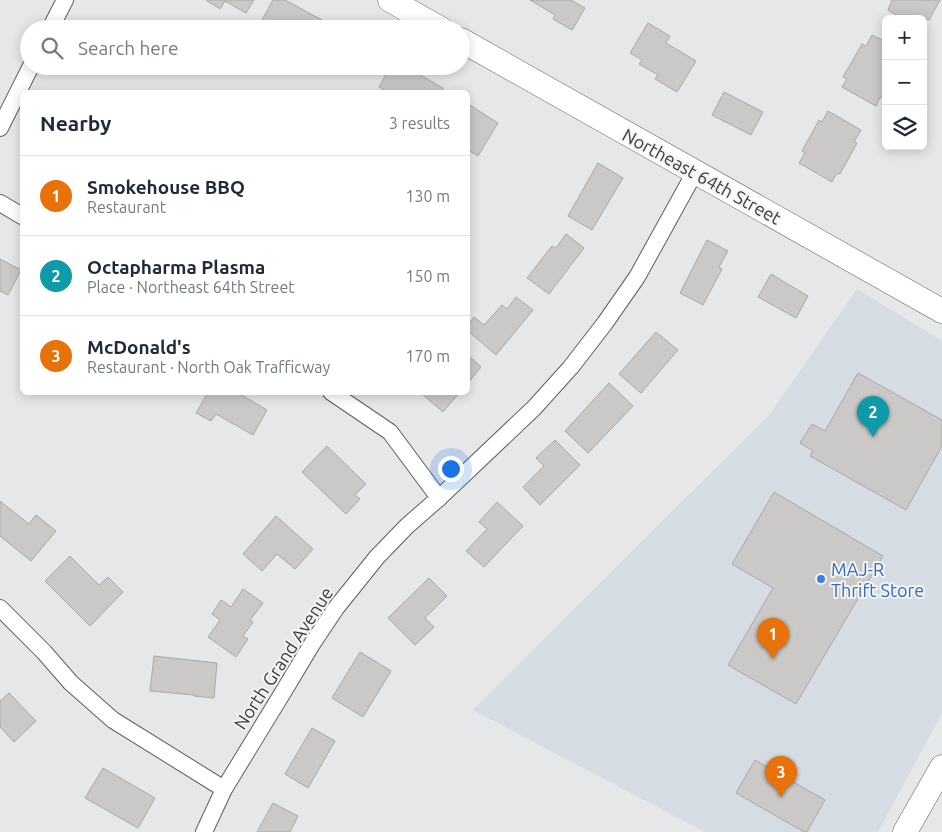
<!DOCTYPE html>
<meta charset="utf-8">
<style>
body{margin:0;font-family:Ubuntu,sans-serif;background:#f2f2f3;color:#1f2937}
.controls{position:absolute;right:15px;top:15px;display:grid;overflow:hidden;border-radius:8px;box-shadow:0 2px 12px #0003}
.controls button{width:45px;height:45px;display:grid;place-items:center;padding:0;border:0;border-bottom:1px solid #e0e1e3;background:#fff;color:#1f2937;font:25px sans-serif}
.you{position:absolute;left:450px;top:468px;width:18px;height:18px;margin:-12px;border:4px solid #fff;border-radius:50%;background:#1a73e8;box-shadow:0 0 0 8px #1a73e833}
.badge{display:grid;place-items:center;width:32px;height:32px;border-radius:50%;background:#8f1d7d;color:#fff;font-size:16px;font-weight:700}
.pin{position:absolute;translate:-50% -41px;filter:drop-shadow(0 1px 2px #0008)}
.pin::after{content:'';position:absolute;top:26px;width:18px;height:15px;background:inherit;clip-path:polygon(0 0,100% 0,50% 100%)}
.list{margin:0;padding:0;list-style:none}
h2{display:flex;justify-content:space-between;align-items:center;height:65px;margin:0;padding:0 20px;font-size:21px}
h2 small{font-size:16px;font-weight:400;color:#747a83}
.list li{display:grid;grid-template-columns:32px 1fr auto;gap:15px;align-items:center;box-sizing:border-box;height:80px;padding:0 20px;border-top:1px solid #e0e1e3}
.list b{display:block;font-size:19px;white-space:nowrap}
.list p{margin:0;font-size:16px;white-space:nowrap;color:#747a83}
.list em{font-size:16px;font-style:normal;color:#747a83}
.icon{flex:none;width:28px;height:28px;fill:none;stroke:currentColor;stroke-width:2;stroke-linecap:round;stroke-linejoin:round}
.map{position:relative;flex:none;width:942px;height:832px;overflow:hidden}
.search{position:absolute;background:#fff;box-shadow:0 2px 12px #0003;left:20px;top:20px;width:450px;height:55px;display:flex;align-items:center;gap:12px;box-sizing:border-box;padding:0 18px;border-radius:28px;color:#747a83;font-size:19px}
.panel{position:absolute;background:#fff;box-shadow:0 2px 12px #0003;left:20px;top:90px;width:450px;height:305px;border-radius:8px}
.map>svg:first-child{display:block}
.built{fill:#d5dce3}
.building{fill:#cac9c8;stroke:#a9a8a7}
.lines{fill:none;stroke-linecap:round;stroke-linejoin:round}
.street-casing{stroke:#5e5f60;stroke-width:18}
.secondary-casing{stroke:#5e5f60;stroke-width:25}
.street{stroke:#fff;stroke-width:16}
.secondary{stroke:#fff;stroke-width:24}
.shop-dot{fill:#3f7fe0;stroke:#f3f4f5;stroke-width:2}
.labels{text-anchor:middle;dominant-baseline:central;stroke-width:4;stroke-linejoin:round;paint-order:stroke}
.street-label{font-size:18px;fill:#3b3c3c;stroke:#f3f4f5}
.shop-label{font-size:18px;fill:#366cbe;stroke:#f3f4f5;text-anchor:start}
</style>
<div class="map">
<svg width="942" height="832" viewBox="0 0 942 832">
<rect width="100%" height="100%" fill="#e5e7e8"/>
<path class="built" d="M857 289 942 341V713L878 832H705L473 710 770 414Z"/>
<g class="building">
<path d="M206 0H254L246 13 225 1 220 9Z"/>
<path d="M273 0H285L322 20 317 29H277L262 20Z"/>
<path d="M530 0H571L585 8 572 30 553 19 555 15Z"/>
<path d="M892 0H940L929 20 926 19 923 24V19H903L888 10Z"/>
<path d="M648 23 670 36 666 43 696 61 677 92 655 79 658 75 639 64 642 60 630 53Z"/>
<path d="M872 35 886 42V96L884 99 880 97 876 106 842 87 847 79 843 77 862 44 866 46Z"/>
<path d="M352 66H369L366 73Z"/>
<path d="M391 66H404L443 88 441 92H388L379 87Z"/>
<path d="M724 92 763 112 751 135 712 115Z"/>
<path d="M468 104 498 123 478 156 468 150Z"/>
<path d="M828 111 861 130 854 142 857 143 840 174 837 173 832 182 799 163 805 153 802 151 819 120 822 122Z"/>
<path d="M598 163 623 178 592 230 568 216Z"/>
<path d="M566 234 584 248 549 294 527 278 552 246 556 248Z"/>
<path d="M707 240 728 251 719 267 722 269 703 305 680 293Z"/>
<path d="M0 259 21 270 8 295 0 291Z"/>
<path d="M771 274 808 296 796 318 758 297Z"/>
<path d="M516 297 533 310 496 355 468 331V325L474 317 484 325 502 305 507 309Z"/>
<path d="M656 332 678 350 641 393 619 374Z"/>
<path d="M468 355 481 367 468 383Z"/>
<path d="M858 373 942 420V446L906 510 810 456 813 451 800 443 812 424 825 431Z"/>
<path d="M609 383 633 406 588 453 565 431Z"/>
<path d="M208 392H236L267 410 253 435 216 414 211 421 196 413Z"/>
<path d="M423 392H460L443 412 422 394Z"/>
<path d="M555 440 580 465 540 505 523 487 544 466 536 458Z"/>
<path d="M327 446 366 484 355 495 360 499 346 514 302 472Z"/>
<path d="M774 492 883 556 796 704 728 665 773 588 732 564Z"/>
<path d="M0 501 29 524 36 515 56 531 31 561 0 536Z"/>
<path d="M497 502 523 526 484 567 466 551 487 529 479 522Z"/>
<path d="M276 516 313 549 295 569 277 554 262 571 243 554Z"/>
<path d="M70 556 99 585 108 577 123 592 90 626 45 581Z"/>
<path d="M429 578 447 596 425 618 434 627 415 645 388 618Z"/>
<path d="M243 589 263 603 250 620 253 622 243 636 248 639 236 657 208 637 220 620 212 614 221 600 231 607Z"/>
<path d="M360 652 391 671 363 717 332 698Z"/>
<path d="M154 656 217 663 214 698 194 696V695L150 691Z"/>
<path d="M9 693 36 721 14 742 0 727V701Z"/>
<path d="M312 728 335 741 308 788 285 774Z"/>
<path d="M755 760 825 800 807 832H804L736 793Z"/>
<path d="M103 768 155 798 138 828 85 798Z"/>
<path d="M273 803 298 816 290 832H257Z"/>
</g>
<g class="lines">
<g class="street-casing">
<g id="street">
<path d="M50 29 65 0"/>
<path d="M0 128 31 66"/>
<path d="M0 203 22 216"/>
<path d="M331 392 390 432 439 498"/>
<path d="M0 608 44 652 71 683 113 720 224 789"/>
<path d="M204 832 224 789 285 689 312 644 336 608 377 557 407 526 439 498 534 408 571 367 605 323 637 277 695 172"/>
</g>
</g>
<g class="secondary-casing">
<g id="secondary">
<path d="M390 0 441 29"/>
<path d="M461 40 942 311"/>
<path d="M905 832 942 767"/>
</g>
</g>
<use href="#street" class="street"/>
<use href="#secondary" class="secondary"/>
</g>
<circle class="shop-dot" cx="821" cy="579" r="5"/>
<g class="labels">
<g class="street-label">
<text transform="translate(702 176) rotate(29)">Northeast 64th Street</text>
<text transform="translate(283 658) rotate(-57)">North Grand Avenue</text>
</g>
<g class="shop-label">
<text x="831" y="569">MAJ-R<tspan x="831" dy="21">Thrift Store</tspan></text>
</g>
</g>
</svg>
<div class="controls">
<button>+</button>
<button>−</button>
<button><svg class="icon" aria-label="layers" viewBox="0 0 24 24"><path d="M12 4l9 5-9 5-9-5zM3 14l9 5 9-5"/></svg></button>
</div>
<div class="you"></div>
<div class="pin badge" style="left:773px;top:659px;background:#e8710a">1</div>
<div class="pin badge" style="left:873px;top:437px;background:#0f9aa8">2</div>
<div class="pin badge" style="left:781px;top:797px;background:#e8710a">3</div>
<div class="search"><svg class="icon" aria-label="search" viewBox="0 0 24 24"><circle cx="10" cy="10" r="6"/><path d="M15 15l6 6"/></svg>Search here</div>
<section class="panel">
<h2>Nearby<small>3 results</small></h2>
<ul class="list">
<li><span class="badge" style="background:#e8710a">1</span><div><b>Smokehouse BBQ</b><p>Restaurant</p></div><em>130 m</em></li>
<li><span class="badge" style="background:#0f9aa8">2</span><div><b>Octapharma Plasma</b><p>Place · Northeast 64th Street</p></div><em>150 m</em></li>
<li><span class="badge" style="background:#e8710a">3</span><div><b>McDonald's</b><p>Restaurant · North Oak Trafficway</p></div><em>170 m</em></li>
</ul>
</section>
</div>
